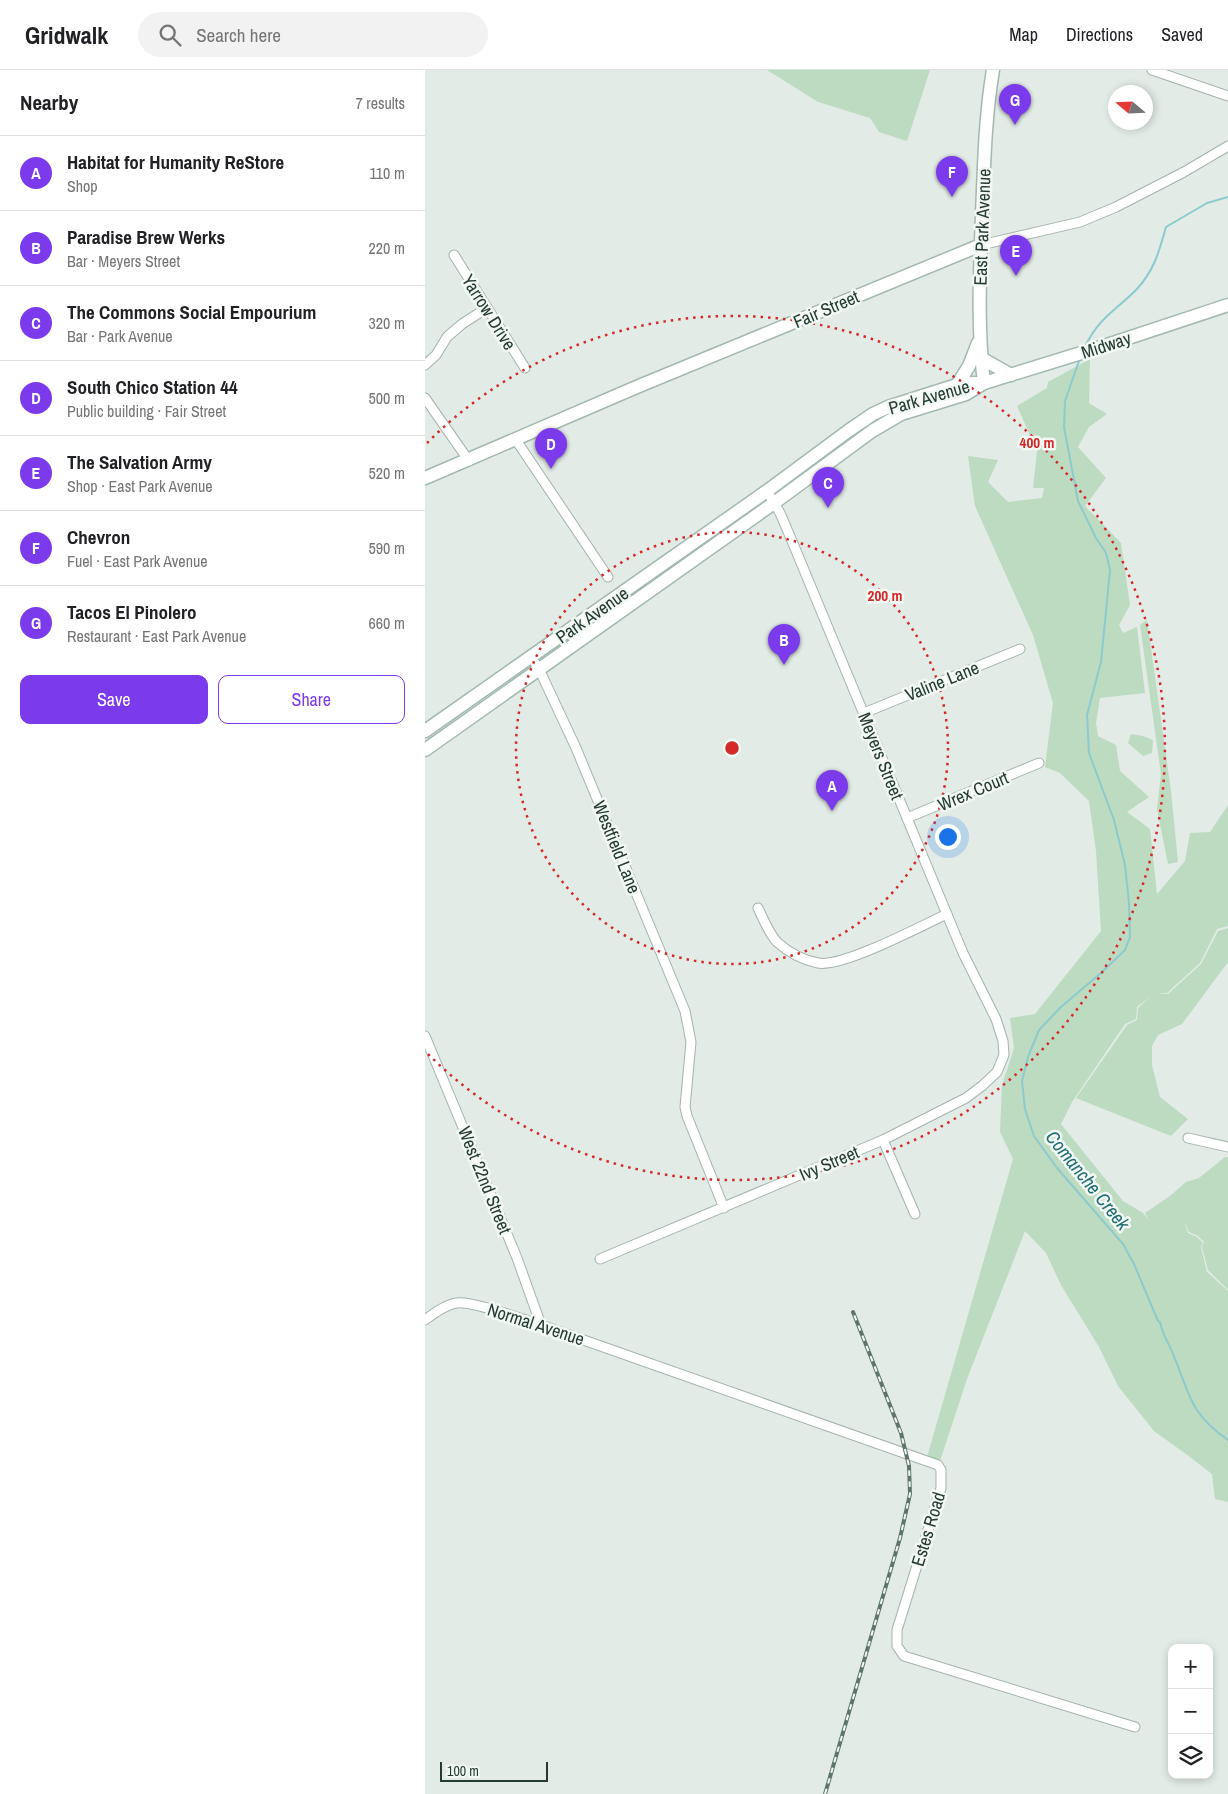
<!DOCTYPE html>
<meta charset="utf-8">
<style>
body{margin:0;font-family:"Archivo Narrow",sans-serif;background:#f2f2f2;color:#202124}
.controls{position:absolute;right:15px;bottom:15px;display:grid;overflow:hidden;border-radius:10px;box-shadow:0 2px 8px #0003}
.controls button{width:45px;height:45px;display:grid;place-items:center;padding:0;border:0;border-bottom:1px solid #e0e0e0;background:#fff;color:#202124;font:25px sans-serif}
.compass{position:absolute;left:683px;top:15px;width:45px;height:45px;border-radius:50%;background:#fff;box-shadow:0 2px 8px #0003;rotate:289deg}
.scale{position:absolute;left:15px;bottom:12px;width:108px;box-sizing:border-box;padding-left:5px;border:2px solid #233b32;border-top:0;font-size:14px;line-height:18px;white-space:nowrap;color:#233b32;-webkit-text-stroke:4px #f2f8f4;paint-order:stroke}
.you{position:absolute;left:522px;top:766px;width:18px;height:18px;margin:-12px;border:4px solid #fff;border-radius:50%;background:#1a73e8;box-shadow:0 0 0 8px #1a73e833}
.badge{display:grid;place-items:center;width:32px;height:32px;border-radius:50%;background:#7c3aed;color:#fff;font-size:16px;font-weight:700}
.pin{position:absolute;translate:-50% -41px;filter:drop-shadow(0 1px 2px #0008)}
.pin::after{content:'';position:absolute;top:26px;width:18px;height:15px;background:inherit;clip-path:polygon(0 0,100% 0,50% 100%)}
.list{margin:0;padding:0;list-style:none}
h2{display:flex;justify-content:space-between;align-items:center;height:65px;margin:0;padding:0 20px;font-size:21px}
h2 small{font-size:16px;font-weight:400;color:#757577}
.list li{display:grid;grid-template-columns:32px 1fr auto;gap:15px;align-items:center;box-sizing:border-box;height:75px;padding:0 20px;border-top:1px solid #e0e0e0}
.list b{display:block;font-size:19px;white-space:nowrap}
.list p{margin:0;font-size:16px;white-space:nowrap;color:#757577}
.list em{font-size:16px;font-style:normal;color:#757577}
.actions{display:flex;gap:10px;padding:15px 20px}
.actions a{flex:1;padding:11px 0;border:1px solid #7c3aed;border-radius:10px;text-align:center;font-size:18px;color:#7c3aed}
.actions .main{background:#7c3aed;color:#fff}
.icon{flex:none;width:28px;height:28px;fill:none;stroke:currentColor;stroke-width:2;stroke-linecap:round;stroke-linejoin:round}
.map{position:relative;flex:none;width:803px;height:1724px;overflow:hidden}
header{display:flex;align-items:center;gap:30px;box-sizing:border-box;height:70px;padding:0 25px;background:#fff;border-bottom:1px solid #e0e0e0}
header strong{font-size:24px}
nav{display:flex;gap:28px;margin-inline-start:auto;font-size:18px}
.search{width:350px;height:45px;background:#f2f2f2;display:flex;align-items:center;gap:12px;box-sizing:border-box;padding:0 18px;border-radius:28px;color:#757577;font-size:19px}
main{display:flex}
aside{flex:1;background:#fff}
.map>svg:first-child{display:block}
.green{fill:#bcdbc1}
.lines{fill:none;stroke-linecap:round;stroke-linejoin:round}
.stream{stroke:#8dcacd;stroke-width:2}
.street-casing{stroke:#a5b3ac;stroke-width:11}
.secondary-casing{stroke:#a3b9af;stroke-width:15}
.street{stroke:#fff;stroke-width:9}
.secondary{stroke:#fff;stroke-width:12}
.rail-casing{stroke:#5d766d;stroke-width:4}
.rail{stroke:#f2f8f4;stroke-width:2;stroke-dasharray:5.5;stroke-linecap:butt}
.ring{fill:none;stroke:#d62828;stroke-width:2.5;stroke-dasharray:2.5 5}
.labels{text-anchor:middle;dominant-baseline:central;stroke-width:5;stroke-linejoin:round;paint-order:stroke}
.street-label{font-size:18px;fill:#233b32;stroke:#f2f8f4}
.water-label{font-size:19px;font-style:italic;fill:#206e73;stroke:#f2f8f4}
.centre{fill:#d62828;stroke:#f2f8f4;stroke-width:2.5}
.ring-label{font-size:15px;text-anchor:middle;font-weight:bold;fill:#d62828;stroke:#f2f8f4;stroke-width:5;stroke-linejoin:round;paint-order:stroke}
</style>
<header>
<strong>Gridwalk</strong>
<div class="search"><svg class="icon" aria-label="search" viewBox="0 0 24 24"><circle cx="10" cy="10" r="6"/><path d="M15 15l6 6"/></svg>Search here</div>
<nav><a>Map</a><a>Directions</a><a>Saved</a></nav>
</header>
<main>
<aside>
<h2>Nearby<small>7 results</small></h2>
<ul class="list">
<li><span class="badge">A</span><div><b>Habitat for Humanity ReStore</b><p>Shop</p></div><em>110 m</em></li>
<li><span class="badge">B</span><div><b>Paradise Brew Werks</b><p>Bar · Meyers Street</p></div><em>220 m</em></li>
<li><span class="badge">C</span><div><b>The Commons Social Empourium</b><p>Bar · Park Avenue</p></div><em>320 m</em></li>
<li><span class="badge">D</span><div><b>South Chico Station 44</b><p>Public building · Fair Street</p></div><em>500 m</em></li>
<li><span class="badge">E</span><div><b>The Salvation Army</b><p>Shop · East Park Avenue</p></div><em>520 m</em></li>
<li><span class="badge">F</span><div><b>Chevron</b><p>Fuel · East Park Avenue</p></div><em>590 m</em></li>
<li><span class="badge">G</span><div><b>Tacos El Pinolero</b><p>Restaurant · East Park Avenue</p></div><em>660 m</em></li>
</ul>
<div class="actions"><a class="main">Save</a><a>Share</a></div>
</aside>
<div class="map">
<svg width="803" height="1724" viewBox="0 0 803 1724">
<rect width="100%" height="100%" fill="#e2ebe6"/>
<g class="green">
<path d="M342 0H505L482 71 454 62 445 48 393 32Z"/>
<path d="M665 289 664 333 682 344 664 357 653 377 681 408 660 436 696 473 705 535 694 555 698 563 712 557 720 623 675 628 671 653 673 666 691 675 695 701 724 727 702 742 725 759 732 824 760 791 765 763 785 762 803 735V856L792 859 775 893 742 923H731L743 924 776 894 793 861 803 858V892L757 954 733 965 727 976V995L735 1027 763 1049 746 1066 651 1028 702 955 712 950 713 938 726 926 712 937 711 949 700 954 647 1032 636 1054 698 1131 718 1143 724 1150 720 1143 745 1126 761 1112 774 1108 800 1087H803V1220L783 1200 777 1177 779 1172 773 1166 764 1162 759 1151 763 1163 772 1167 778 1173 776 1177 782 1202 803 1221V1432L790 1429 787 1404 765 1387 729 1361 693 1316 674 1277 636 1215 621 1183 600 1161 542 1309 515 1391 502 1387 588 1089 575 1062 577 1015 589 978 585 948 610 944 676 861 671 781 664 731 635 703 620 697 628 633 608 565 550 436 543 386 573 390 563 412 583 432 617 428 619 418H608L612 381 592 336 622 318 623 312Z"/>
<path d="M722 550 746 721 753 792 743 794 732 739 736 704 715 555Z"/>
<path d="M706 664 718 666 728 670 727 683 718 686 703 673Z"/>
</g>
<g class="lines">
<g class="stream">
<path d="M661 275C673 249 691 240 711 220 729 201 734 182 741 157L782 133 803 127"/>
<path d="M655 288 640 331 639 357 653 431 671 468 681 483 685 500 676 592 662 645 664 683 689 750 700 795 704 833 705 867 700 880 677 902 636 937 614 960 603 987 597 1011 600 1039 609 1066 632 1098 698 1174 709 1194 733 1251 735 1252C738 1267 743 1271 748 1284 765 1324 764 1343 803 1370"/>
</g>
<g class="street-casing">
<g id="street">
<path d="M727 0 803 26"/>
<path d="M556 175 655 152 691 137 759 102 803 76"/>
<path d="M29 185 100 298"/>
<path d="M0 295 11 285 22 267 37 254 62 238"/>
<path d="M0 328 44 391"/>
<path d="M91 370 183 507"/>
<path d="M106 587 114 599 151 678 260 941 266 972 260 1037 262 1046 299 1138"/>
<path d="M439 643 595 579"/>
<path d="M482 748 614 693"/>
<path d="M333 838C338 848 344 864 352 872 363 882 378 890 393 893 417 898 496 856 522 844"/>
<path d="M0 966 92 1188 116 1255"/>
<path d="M763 1068 803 1077"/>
<path d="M458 1070 490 1144"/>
<path d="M175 1189 458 1070 541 1028 557 1016 572 1002 579 985 578 971 571 949 538 883 367 471 355 443 342 421"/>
<path d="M0 1250C9 1243 20 1235 31 1233 46 1230 99 1250 116 1255L513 1395 516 1400V1418L472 1560V1576L479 1586 710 1657"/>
</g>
</g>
<g class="secondary-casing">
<g id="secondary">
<path d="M556 288 586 305"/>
<path d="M559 313C552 257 555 201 557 145 559 97 560 47 568 0"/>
<path d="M532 315 544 296 553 273"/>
<path d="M0 408 214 316 556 175"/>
<path d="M0 661 342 421 423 361 448 344 463 337 532 315 542 313H559"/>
<path d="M0 680 349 433 447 361 476 344 541 324 559 313 679 276 803 235"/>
</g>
</g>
<use href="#street" class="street"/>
<use href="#secondary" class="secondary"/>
<g class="rail-casing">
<path id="rail" d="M400 1724 475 1468 485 1424 484 1396 476 1363 428 1242"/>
</g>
<use href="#rail" class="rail"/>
</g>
<g class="ring">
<circle cx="307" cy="678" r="216"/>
<path d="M2 373A432 432 0 1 1 2 983"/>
</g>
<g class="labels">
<g class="street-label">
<text transform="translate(557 157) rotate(-88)">East Park Avenue</text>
<text transform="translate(401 239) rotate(-23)">Fair Street</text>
<text transform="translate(64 242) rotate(58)">Yarrow Drive</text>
<text transform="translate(681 275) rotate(-18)">Midway</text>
<text transform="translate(504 327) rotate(-16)">Park Avenue</text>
<text transform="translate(167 545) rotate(-35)">Park Avenue</text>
<text transform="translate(517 611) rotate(-22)">Valine Lane</text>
<text transform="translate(456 686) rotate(68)">Meyers Street</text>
<text transform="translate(548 721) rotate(-23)">Wrex Court</text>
<text transform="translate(192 777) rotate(68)">Westfield Lane</text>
<text transform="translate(404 1093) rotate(-23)">Ivy Street</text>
<text transform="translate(60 1110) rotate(68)">West 22nd Street</text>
<text transform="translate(111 1254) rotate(18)">Normal Avenue</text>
<text transform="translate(503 1459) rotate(-73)">Estes Road</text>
</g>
<g class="water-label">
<text transform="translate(663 1110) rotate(51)">Comanche Creek</text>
</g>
</g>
<circle cx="307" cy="678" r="8" class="centre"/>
<g class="ring-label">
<text x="612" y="378">400 m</text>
<text x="460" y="531">200 m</text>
</g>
</svg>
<div class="controls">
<button>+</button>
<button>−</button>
<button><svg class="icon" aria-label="layers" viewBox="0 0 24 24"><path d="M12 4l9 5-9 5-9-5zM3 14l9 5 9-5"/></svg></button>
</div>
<svg class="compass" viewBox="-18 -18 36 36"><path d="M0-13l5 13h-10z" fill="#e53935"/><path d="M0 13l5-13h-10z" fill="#757577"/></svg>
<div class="scale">100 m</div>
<div class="you"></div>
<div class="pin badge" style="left:407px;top:741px">A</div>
<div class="pin badge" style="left:359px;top:595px">B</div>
<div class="pin badge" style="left:403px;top:438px">C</div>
<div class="pin badge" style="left:126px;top:399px">D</div>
<div class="pin badge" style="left:591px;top:206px">E</div>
<div class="pin badge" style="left:527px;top:127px">F</div>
<div class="pin badge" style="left:590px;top:55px">G</div>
</div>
</main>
